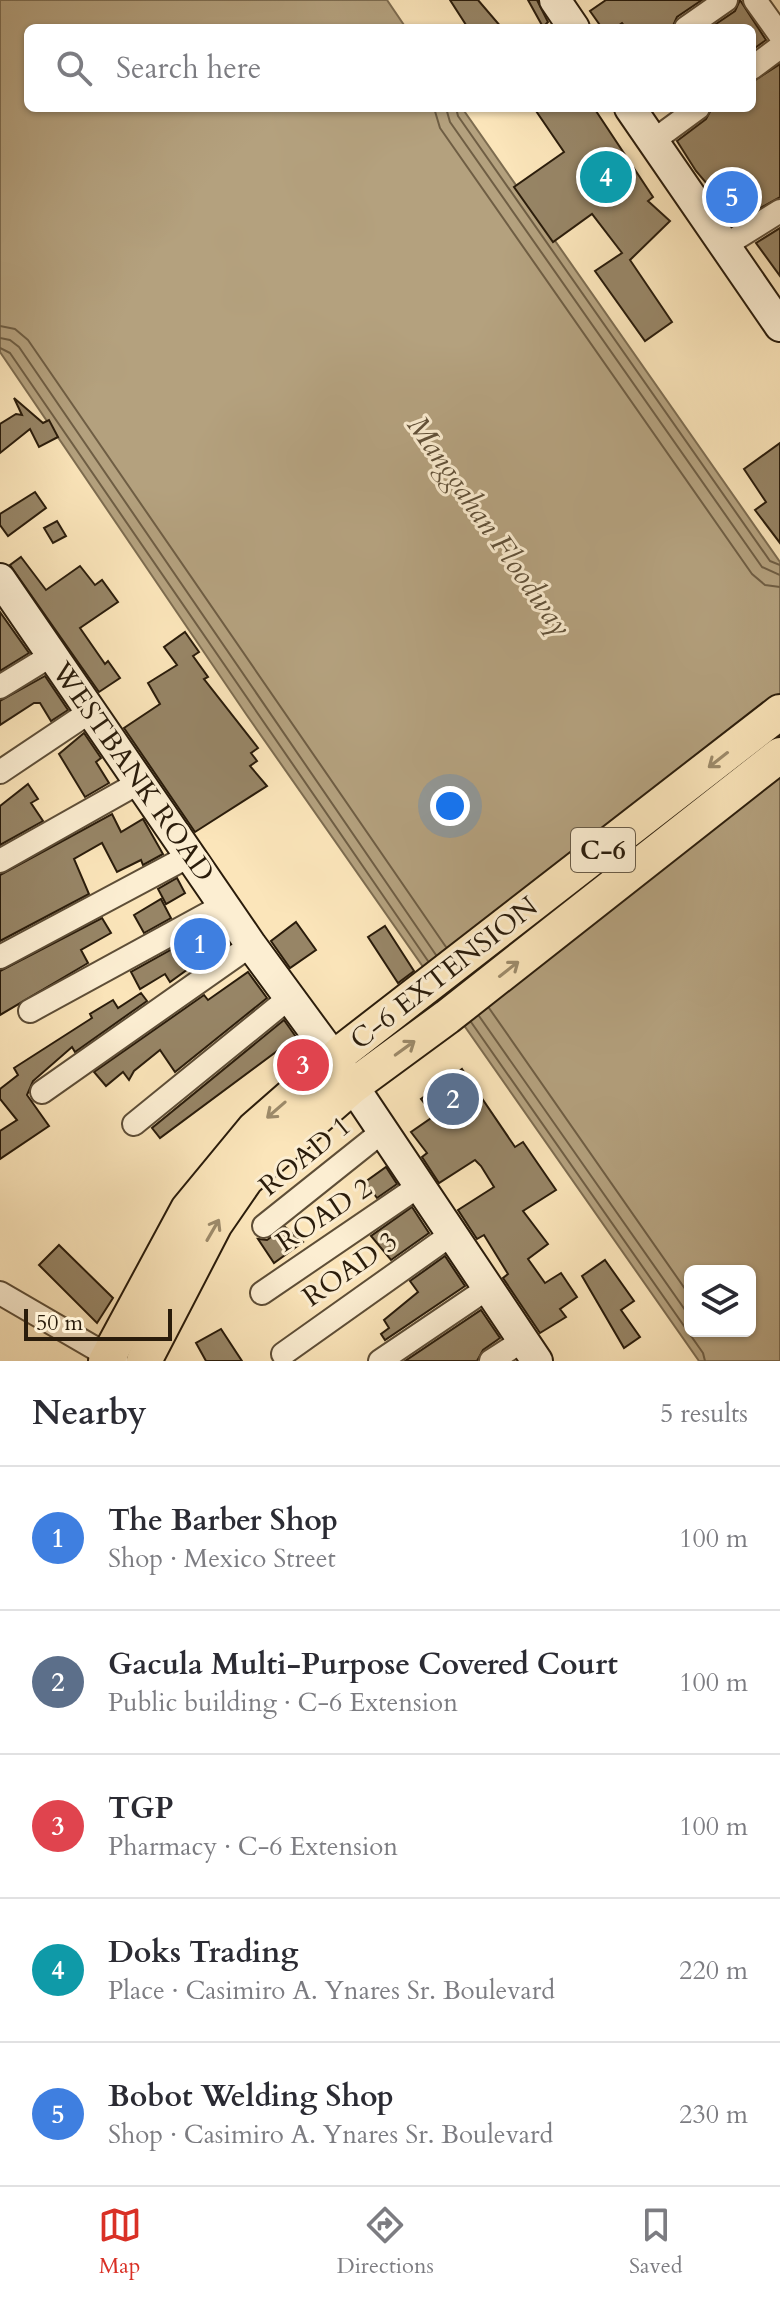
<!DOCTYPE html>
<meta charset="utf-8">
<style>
body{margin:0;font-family:Cardo,serif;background:#f2f2f3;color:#2b2b33}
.controls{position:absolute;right:24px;bottom:24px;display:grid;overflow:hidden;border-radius:12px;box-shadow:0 2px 6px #0004}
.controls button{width:72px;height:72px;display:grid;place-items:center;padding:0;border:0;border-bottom:2px solid #e1e1e2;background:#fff;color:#2b2b33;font:40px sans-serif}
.scale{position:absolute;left:24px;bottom:20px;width:148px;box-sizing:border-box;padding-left:8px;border:4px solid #2a1c0b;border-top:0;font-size:22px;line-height:28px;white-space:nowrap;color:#2a1c0b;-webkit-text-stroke:6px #fceed2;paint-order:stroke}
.you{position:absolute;left:450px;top:806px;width:28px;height:28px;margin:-20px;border:6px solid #fff;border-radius:50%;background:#1a73e8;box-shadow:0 0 0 12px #1a73e833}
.badge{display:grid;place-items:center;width:52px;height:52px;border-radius:50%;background:#d93025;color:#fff;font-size:26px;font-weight:700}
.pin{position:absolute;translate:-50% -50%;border:4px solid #fff;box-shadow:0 2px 8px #0006}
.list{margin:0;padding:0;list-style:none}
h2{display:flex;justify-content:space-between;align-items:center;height:104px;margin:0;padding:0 32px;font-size:34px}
h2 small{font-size:26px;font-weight:400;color:#7c7c81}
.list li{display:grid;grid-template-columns:52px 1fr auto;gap:24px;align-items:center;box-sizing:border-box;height:144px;padding:0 32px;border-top:2px solid #e1e1e2}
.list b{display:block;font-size:30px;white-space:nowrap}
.list p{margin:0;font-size:26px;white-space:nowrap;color:#7c7c81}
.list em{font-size:26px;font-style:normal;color:#7c7c81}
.icon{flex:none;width:44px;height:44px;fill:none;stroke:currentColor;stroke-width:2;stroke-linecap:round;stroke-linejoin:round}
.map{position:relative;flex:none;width:780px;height:1361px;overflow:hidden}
.search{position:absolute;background:#fff;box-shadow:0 2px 6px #0004;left:24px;right:24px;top:24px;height:88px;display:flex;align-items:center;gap:20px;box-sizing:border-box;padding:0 28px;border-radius:12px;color:#7c7c81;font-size:30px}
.sheet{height:824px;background:#fff}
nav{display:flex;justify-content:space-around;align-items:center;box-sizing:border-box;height:112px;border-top:2px solid #e1e1e2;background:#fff;font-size:22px;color:#7c7c81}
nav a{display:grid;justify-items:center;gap:4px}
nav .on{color:#d93025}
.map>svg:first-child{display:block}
.water{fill:#b4a17e;stroke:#7d6c50;stroke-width:2;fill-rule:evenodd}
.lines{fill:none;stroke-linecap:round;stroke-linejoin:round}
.shore{stroke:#6f5e44;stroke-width:2}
.building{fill:#978566;stroke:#2a1c0b;stroke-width:2}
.street-casing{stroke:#5e4e37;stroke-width:26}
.secondary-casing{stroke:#2a1c0b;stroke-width:34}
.primary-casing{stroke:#2a1c0b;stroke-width:38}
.street{stroke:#fceed2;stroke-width:22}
.secondary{stroke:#fceed2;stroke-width:30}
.primary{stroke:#fbe5ba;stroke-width:34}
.oneway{stroke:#9d8b6b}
.labels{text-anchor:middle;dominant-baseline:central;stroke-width:6;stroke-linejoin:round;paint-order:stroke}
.shield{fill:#fceed2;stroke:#695b47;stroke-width:2}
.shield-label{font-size:26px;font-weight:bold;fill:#2a1c0b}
.street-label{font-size:28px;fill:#2a1c0b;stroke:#fceed2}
.water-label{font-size:30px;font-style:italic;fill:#615139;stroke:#fceed2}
</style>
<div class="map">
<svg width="780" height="1361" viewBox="0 0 780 1361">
<rect width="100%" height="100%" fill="#fbe5ba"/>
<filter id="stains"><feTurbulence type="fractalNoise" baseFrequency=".0025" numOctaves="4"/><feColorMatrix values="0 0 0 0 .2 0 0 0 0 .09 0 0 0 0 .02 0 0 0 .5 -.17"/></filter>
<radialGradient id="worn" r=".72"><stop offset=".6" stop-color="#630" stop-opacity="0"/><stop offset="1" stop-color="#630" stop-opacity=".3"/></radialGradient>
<path class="water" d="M0 0H387L406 28H28V108H462L780 562V1361H699L246 714 0 352ZM690 1271H750V1331H690Z"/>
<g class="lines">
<g class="shore">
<path d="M434 108 440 128 752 574 765 585 780 587"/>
<path d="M446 108 450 122 762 567 780 575"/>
<path d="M456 108 458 116 770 561 780 565"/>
<path d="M0 326 15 329 28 340 446 947"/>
<path d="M0 338 10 340 19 347 436 955"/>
<path d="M0 348 10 353 428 961"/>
<path d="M489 1008 690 1296"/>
<path d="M479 1016 690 1317"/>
<path d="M471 1022 703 1353 705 1361"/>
</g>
</g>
<g class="building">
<path d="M450 0H478L502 28H468Z"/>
<path d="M528 0H537L548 22 543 27Z"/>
<path d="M606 0H702L677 17 672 28H626L622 23 615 28H602L590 11Z"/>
<path d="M740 0 766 40 752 50V28H710L735 11Z"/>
<path d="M780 64V197L739 220 711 181 707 184 696 171 677 141 706 119 712 108H752V82Z"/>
<path d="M534 108H594L653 197 648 201 670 221 630 260 672 322 645 341 595 271 622 253 592 214 553 242 514 187 564 152Z"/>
<path d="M780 228V276L756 243Z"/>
<path d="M14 398 43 423 49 420 58 437 39 447 30 429 0 453V424L16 414 22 415Z"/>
<path d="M780 443V543L755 510 766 502 744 469Z"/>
<path d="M35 492 46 508 8 536 0 525V514Z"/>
<path d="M57 521 66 536 53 543 44 528Z"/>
<path d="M21 557 46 590 80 566 95 585 102 580 118 602 80 628 105 664 108 661 120 678 99 692 10 565Z"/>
<path d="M0 612 29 653 0 671Z"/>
<path d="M185 632 199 652 193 656 208 677 204 679 258 748 251 753 257 761 250 766 267 786 195 832 124 728 160 704 148 683 177 665 164 647Z"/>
<path d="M45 676 68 710 51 721 40 703H34L0 725V701Z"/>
<path d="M84 733 101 758 96 762 109 783 85 797 59 754Z"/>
<path d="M28 784 38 799 31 803 43 821 0 845V806Z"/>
<path d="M112 814 121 832 143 819 163 854 143 865 141 860 117 872 102 843 74 859 89 894 0 941V875Z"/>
<path d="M177 878 185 893 166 904 158 889Z"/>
<path d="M161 899 171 918 144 933 134 915Z"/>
<path d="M102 918 111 933 81 950 88 963 0 1015V971Z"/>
<path d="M296 922 316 950 290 968 271 941Z"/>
<path d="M385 926 414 971 398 983 368 937Z"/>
<path d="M201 933 213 951 170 982 165 974 140 989 131 972Z"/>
<path d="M248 972 267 998 175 1072 160 1050 134 1071 129 1080 123 1072 106 1086 94 1072 204 995 208 1000Z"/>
<path d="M141 993 147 1001 75 1052 72 1047 33 1081 27 1095 49 1126 0 1159V1131L17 1120 0 1099V1089L18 1075 14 1068 92 1018 90 1014 113 1000 118 1008Z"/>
<path d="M284 1020 296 1037 160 1138 152 1128Z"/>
<path d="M462 1069 515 1147 523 1142 556 1190 523 1211 548 1244 528 1259 545 1283 561 1273 577 1297 560 1309 566 1317 540 1333 503 1278 508 1274 484 1235 477 1239 458 1210 494 1187 481 1166 475 1160 439 1183 422 1157 427 1153 411 1132 434 1116 421 1099Z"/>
<path d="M386 1167 397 1184 377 1198 365 1182Z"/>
<path d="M412 1207 429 1233 391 1260 371 1236Z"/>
<path d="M285 1227 303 1242 274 1263 258 1239 267 1240Z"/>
<path d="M59 1245 113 1298 97 1323 39 1265Z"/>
<path d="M445 1256 465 1286 385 1340 381 1334 389 1328 384 1320 418 1292 410 1281Z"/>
<path d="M605 1260 634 1301 621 1310 640 1337 624 1348 582 1276Z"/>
<path d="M481 1310 500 1338 483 1350 477 1361H405Z"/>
<path d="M221 1329 242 1361H206L196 1343Z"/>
</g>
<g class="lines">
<g class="street-casing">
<g id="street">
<path d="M755 0 780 35"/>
<path d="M686 28 726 0"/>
<path d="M752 68 780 47"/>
<path d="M653 141 698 108"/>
<path d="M724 246 780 211"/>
<path d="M0 687 52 655"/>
<path d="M0 772 91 711"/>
<path d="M0 861 140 782"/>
<path d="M0 957 191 855"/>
<path d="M30 1011 224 905"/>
<path d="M42 1092 251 945"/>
<path d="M134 1124 289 998"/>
<path d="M264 1226 383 1131"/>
<path d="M0 1293 117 1361"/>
<path d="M262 1293 419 1186"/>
<path d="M283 1354 452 1234"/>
<path d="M380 1361 488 1288"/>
<path d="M491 1361 522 1341"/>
</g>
</g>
<g class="secondary-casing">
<g id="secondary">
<path d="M555 0 574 28"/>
<path d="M630 108 780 326"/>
<path d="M0 579 251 945 334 1058 537 1361"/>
</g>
</g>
<g class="primary-casing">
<g id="primary">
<path d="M106 1361 188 1209 254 1129 343 1051 780 712"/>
<path d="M144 1361 215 1224 246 1179 353 1086 447 1017 780 755"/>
</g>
</g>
<use href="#street" class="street"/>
<use href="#secondary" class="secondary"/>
<use href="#primary" class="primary"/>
</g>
<defs><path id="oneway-shaft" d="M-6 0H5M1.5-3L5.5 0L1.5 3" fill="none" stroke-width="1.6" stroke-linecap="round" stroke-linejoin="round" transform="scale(2)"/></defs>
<g class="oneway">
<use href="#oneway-shaft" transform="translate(718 760) rotate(142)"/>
<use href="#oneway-shaft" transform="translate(509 969) rotate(-38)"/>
<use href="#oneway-shaft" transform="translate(405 1048) rotate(-36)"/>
<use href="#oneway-shaft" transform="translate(276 1110) rotate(139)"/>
<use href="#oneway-shaft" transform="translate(213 1230) rotate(-60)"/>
</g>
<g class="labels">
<rect class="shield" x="571" y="828" width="64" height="44" rx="6"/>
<g class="shield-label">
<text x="603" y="850">C-6</text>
</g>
<g class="street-label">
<text transform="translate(133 772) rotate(55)">WESTBANK ROAD</text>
<text transform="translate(444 973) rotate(-38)">C-6 EXTENSION</text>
<text transform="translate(305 1156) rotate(-39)">ROAD 1</text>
<text transform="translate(324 1215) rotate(-34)">ROAD 2</text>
<text transform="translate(350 1269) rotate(-35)">ROAD 3</text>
</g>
<g class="water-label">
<text transform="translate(489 526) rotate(55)">Manggahan Floodway</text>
</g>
</g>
<rect width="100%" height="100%" filter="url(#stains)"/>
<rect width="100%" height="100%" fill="url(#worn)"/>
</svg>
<div class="controls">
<button><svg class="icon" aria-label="layers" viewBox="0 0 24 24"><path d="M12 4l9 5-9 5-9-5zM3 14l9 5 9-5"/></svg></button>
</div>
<div class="scale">50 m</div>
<div class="you"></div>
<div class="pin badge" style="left:200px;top:944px;background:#3f7fe0">1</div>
<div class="pin badge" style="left:453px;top:1099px;background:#5c6f8a">2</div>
<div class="pin badge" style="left:303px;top:1065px;background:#e0444e">3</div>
<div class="pin badge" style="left:606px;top:177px;background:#0f9aa8">4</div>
<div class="pin badge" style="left:732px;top:197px;background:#3f7fe0">5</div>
<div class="search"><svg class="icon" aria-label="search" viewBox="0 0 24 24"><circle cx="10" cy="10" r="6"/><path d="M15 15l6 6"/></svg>Search here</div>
</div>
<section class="sheet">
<h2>Nearby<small>5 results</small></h2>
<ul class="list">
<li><span class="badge" style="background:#3f7fe0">1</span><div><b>The Barber Shop</b><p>Shop · Mexico Street</p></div><em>100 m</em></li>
<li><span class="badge" style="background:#5c6f8a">2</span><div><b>Gacula Multi-Purpose Covered Court</b><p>Public building · C-6 Extension</p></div><em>100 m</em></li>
<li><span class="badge" style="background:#e0444e">3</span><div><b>TGP</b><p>Pharmacy · C-6 Extension</p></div><em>100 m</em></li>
<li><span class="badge" style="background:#0f9aa8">4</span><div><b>Doks Trading</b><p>Place · Casimiro A. Ynares Sr. Boulevard</p></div><em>220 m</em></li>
<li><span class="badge" style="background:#3f7fe0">5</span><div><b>Bobot Welding Shop</b><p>Shop · Casimiro A. Ynares Sr. Boulevard</p></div><em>230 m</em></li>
</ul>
</section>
<nav>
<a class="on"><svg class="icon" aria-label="map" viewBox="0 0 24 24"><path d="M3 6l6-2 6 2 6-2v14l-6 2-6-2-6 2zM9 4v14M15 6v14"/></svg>Map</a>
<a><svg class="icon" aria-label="directions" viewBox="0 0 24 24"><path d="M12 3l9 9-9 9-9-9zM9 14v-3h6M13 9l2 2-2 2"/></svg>Directions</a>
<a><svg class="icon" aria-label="saved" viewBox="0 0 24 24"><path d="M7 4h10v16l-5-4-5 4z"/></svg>Saved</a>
</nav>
